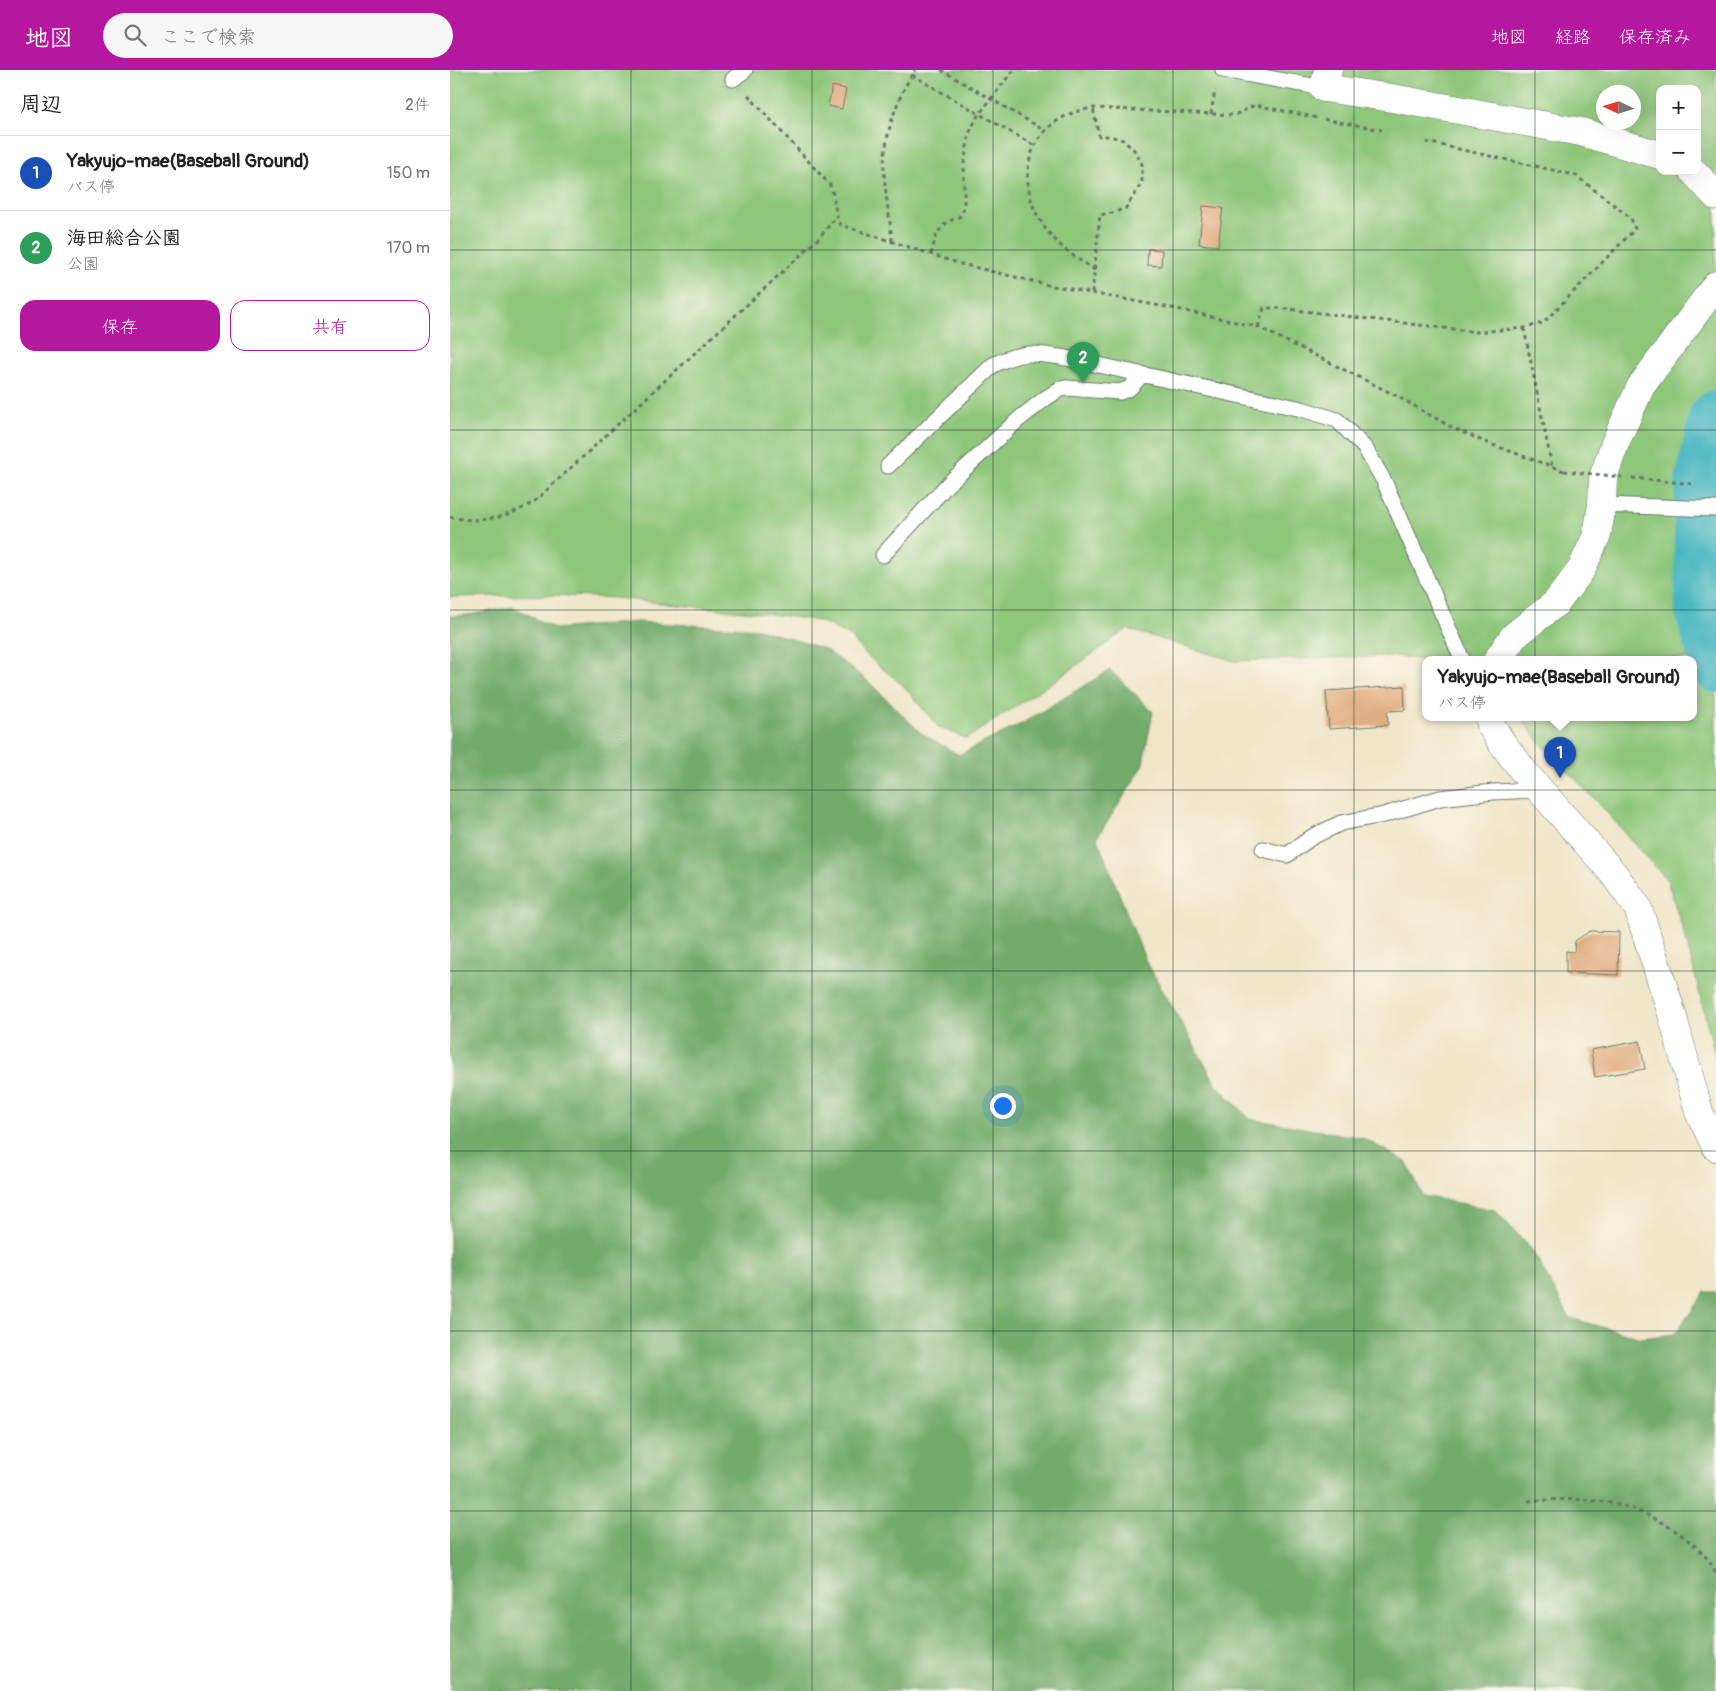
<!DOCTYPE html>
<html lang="ja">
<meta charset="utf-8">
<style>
body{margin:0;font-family:Pangolin,"Klee One",sans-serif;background:#f6f6f6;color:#222}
.controls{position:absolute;right:15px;top:15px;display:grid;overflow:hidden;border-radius:10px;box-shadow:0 5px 20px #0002}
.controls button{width:45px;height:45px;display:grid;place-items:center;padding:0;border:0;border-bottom:1px solid #e0e0e0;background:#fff;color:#222;font:25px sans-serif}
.compass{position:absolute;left:1146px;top:15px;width:45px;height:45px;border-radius:50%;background:#fff;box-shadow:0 5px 20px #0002;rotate:274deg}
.you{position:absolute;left:552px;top:1035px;width:18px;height:18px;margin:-12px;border:4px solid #fff;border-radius:50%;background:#1a73e8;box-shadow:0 0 0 8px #1a73e833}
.badge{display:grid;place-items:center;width:32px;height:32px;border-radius:50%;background:#b5179e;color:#fff;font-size:16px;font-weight:700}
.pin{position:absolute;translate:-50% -41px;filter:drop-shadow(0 1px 2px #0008)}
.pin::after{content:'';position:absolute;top:26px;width:18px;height:15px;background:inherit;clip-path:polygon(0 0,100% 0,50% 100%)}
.popup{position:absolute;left:972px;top:586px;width:275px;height:65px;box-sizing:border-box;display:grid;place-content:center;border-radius:10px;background:#fff;filter:drop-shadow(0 1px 4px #0005);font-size:16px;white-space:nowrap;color:#767676}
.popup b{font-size:19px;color:#222}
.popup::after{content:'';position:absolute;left:50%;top:100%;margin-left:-10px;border:10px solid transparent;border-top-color:#fff}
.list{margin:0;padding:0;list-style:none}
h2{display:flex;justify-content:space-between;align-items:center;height:65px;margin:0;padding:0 20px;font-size:21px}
h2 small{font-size:16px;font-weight:400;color:#767676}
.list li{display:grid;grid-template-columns:32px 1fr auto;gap:15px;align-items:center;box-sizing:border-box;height:75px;padding:0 20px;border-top:1px solid #e0e0e0}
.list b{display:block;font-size:19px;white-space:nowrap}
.list p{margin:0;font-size:16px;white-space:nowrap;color:#767676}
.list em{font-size:16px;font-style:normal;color:#767676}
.actions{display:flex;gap:10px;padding:15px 20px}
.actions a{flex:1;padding:11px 0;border:1px solid #b5179e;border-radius:15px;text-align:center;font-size:18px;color:#b5179e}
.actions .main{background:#b5179e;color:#fff}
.icon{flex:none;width:28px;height:28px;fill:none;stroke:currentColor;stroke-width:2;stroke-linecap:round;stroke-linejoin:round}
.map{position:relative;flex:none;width:1266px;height:1621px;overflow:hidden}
header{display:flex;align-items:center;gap:30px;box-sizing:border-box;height:70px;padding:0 25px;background:#b5179e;color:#fff}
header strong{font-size:24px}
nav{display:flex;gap:28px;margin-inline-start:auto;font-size:18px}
.search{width:350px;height:45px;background:#f6f6f6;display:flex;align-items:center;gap:12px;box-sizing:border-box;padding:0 18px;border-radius:28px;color:#767676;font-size:19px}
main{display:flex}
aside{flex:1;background:#fff}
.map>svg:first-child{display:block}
.green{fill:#8ec67a;stroke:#568257;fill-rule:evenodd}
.forest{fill:#72ab6a;stroke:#48744f}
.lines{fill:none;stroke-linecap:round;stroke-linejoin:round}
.river{stroke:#47b6c1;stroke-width:50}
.building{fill:#e1ae82}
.lane-casing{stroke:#687868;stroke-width:17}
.street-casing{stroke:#687868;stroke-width:29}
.path{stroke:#687868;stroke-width:3;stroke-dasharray:4 4;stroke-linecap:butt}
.lane{stroke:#fff;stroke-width:15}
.street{stroke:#fff;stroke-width:28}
.path-bridge{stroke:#687868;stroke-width:3;stroke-dasharray:4 4;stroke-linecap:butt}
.grid{fill:none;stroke:#1f3d34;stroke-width:1;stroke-opacity:0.55}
</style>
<header>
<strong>地図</strong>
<div class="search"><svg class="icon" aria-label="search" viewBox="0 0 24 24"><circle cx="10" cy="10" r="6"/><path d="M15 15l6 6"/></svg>ここで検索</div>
<nav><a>地図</a><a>経路</a><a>保存済み</a></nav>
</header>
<main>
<aside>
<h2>周辺<small>2件</small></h2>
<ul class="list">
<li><span class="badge" style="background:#1a4fb4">1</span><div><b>Yakyujo-mae(Baseball Ground)</b><p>バス停</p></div><em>150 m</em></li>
<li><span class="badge" style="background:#2e9e5b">2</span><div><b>海田総合公園</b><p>公園</p></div><em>170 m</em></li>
</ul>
<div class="actions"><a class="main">保存</a><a>共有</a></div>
</aside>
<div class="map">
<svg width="1266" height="1621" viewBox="0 0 1266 1621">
<rect width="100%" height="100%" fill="#fbf7ec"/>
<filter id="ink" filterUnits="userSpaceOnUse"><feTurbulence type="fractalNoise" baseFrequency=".02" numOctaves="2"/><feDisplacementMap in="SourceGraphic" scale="10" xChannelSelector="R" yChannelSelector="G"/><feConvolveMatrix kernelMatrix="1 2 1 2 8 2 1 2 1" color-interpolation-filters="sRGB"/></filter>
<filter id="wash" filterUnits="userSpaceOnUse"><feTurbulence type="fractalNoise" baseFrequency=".0096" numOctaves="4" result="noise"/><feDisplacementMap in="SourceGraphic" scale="20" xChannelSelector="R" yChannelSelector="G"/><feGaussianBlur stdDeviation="1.12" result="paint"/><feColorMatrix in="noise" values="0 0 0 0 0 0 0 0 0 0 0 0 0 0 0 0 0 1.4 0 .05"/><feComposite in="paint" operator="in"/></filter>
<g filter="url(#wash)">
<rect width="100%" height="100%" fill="#efe5c8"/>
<path class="green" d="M0 0H1266V989L1236 869 1217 810 1153 738 1087 669 1070 647H1244V589L976 590 942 586 784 591 677 559 616 603 516 669 487 656 454 616 423 591 398 565 370 551 314 543 227 535 166 528 99 525 0 527ZM1210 19H1247V101H1210ZM1154 22H1184V52H1154Z"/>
<path class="forest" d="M64 537 105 559 188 552 309 559 375 579 417 610 471 663 509 685 571 654 660 600 703 642 692 698 647 768 695 889 766 1014 800 1049 913 1068 956 1092 973 1126 1045 1140 1082 1180 1120 1248 1191 1268 1225 1264 1255 1222H1266V1621H0V546L19 545Z"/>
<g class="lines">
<path class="river" d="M1266 345 1264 347 1250 412 1249 461 1250 540 1266 598"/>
</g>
<g id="blocks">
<g class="building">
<path d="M382 16 396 19 392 39 378 36Z"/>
<path d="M753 136 773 138 768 176 749 174Z"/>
<path d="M698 179 712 180 711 196 697 195Z"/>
<path d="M954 616 955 640 937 641 938 655 879 659 876 621Z"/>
<path d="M1140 861 1169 862 1168 905 1116 903V881L1124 882 1125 871Z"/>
<path d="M1190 971 1195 999 1145 1007 1141 980Z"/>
</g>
</g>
</g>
<g filter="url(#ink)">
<use href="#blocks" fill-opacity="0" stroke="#687868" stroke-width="1"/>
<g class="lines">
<g class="lane-casing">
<g id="lane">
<path d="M773 0 874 18"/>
<path d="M283 9 295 0"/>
<path d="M438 396 543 295C574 280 583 283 616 288L852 339 887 350 915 378 934 411 1012 589"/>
<path d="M1152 435 1266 439"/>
<path d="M433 485 498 414 569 349 596 328 610 319 617 318 670 322 680 318 692 305"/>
<path d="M813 779 837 785 862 767 891 753 934 745 990 728 1043 722 1090 720"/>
</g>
</g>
<g class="street-casing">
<g id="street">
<path d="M878 0 874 18 942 28 1131 62 1210 85"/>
<path d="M1243 101 1266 126"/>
<path d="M1048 589 1064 566 1106 533 1131 500 1147 465 1152 435 1153 408 1165 373 1191 316 1266 215"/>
<path d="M1039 647 1041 655 1052 673 1075 703 1163 803 1188 838 1222 944 1249 1042 1266 1077"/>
</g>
</g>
<g class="path">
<path d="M491 0 596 61"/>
<path d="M462 5 585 76"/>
<path d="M298 25 380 115C386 128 383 143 391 155L511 194 598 215 727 239 808 257 945 325 1001 357 1040 374 1114 401"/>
<path d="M761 44 765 20"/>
<path d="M874 49 932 60"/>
<path d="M442 171C440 146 434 120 434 94 436 61 447 27 465 0"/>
<path d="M481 184 487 163 497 152 509 147 514 138V94L519 64 527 47 561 3 566 0"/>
<path d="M645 200C631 191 616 182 605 170 559 122 571 48 643 38L785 45 805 35 868 48"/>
<path d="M642 223 650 145 662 143 676 138 692 112V94L684 80 673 70 660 66H649L643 38"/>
<path d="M808 257 814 238H829L1028 262 1074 258 1093 253 1185 159 1181 148 1125 105 977 72"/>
<path d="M1074 258 1102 397"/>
<path d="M1182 408 1243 414"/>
<path d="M0 447C32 454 56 448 84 432L368 169 386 147"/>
<path d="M1078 1431C1140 1427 1182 1428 1234 1467 1247 1477 1259 1488 1266 1503"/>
</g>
<use href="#lane" class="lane"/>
<use href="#street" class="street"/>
<path class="path-bridge" d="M1114 401 1172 407"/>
</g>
</g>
<path class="grid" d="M181 0V1621M362 0V1621M543 0V1621M723 0V1621M904 0V1621M1085 0V1621M0 180H1266M0 360H1266M0 540H1266M0 720H1266M0 901H1266M0 1081H1266M0 1261H1266M0 1441H1266"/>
</svg>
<div class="controls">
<button>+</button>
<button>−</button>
</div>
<svg class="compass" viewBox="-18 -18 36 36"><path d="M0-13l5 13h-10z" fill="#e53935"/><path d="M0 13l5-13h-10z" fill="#767676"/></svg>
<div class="you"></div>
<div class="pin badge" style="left:1110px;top:708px;background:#1a4fb4">1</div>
<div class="popup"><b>Yakyujo-mae(Baseball Ground)</b>バス停</div>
<div class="pin badge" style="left:633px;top:313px;background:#2e9e5b">2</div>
</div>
</main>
